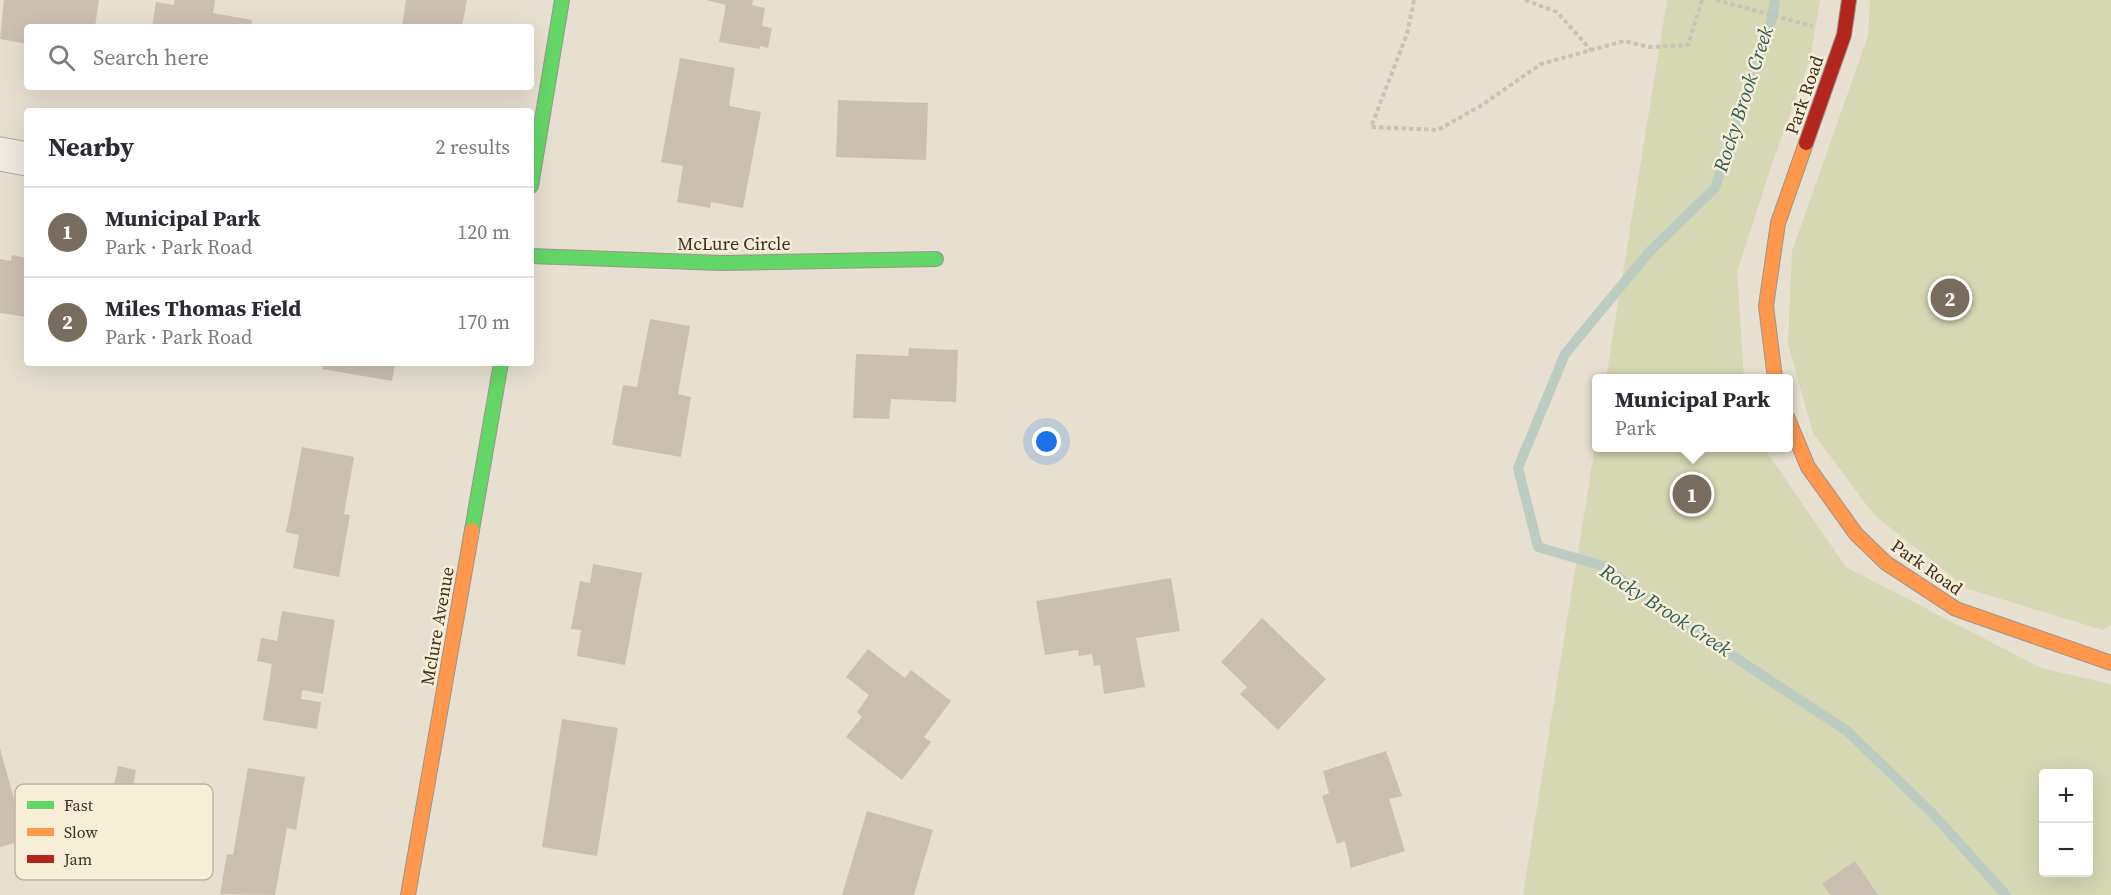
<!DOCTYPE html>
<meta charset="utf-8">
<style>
body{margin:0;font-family:"Source Serif 4",serif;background:#f2f2f3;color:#2b2b33}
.controls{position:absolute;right:18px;bottom:18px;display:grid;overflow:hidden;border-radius:6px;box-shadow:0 6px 24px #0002}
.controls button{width:54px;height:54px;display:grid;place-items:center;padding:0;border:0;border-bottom:2px solid #e1e1e2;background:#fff;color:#2b2b33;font:30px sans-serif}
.you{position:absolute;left:1047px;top:442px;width:21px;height:21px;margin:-15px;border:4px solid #fff;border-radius:50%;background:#1a73e8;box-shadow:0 0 0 9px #1a73e833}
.badge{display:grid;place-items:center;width:39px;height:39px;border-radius:50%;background:#786c5e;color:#fff;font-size:20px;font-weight:700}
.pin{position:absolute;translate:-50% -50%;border:3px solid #fff;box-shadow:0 2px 6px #0006}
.popup{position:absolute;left:1592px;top:374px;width:201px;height:78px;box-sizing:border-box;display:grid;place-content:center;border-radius:6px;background:#fff;filter:drop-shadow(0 2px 4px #0005);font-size:20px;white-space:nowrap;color:#7c7c81}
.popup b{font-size:22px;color:#2b2b33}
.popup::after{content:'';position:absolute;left:50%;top:100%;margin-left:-12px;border:12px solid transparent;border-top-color:#fff}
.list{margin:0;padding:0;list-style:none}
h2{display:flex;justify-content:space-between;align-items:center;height:78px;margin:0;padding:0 24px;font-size:26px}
h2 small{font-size:20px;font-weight:400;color:#7c7c81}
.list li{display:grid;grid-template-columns:39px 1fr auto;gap:18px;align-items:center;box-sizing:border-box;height:90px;padding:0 24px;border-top:2px solid #e1e1e2}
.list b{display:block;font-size:22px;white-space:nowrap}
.list p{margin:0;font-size:20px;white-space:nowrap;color:#7c7c81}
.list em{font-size:20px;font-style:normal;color:#7c7c81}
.icon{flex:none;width:33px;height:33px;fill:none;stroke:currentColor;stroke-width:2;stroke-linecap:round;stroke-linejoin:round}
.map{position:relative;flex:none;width:2111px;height:895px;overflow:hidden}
.search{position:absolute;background:#fff;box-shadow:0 6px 24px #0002;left:24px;top:24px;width:510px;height:66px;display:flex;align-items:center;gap:15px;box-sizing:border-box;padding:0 21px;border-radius:6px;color:#7c7c81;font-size:22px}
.panel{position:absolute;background:#fff;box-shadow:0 6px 24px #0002;left:24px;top:108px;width:510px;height:258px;border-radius:6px}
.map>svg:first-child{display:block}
.green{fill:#d6d7b3;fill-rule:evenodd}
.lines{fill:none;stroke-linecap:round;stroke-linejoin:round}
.stream{stroke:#bcccc2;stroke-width:10}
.building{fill:#cbbfb2}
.street-casing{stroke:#ada599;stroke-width:35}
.fast-casing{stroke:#9c958a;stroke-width:16}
.slow-casing{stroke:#9c958a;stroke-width:16}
.jam-casing{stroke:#9c958a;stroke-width:16}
.path{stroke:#c8c2b9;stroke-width:4;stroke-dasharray:4.5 3;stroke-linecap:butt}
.street{stroke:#efebe3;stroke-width:33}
.fast{stroke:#63d668;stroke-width:14}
.slow{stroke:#ff974d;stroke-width:14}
.jam{stroke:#b3261e;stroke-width:14}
.labels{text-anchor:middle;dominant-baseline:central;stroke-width:5;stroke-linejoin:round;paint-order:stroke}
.street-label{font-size:18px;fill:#3d2e20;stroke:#f7eed8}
.water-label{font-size:20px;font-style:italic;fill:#2f5d5a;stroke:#f7eed8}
.key{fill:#f7eed8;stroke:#bfb4a1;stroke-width:1.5}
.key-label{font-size:16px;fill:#3d2e20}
</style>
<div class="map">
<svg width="2111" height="895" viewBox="0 0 2111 895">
<rect width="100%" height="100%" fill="#e7e0d1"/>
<g class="green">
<path d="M1667 0H1820L1810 60 1773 161 1737 272 1744 378H1606Z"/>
<path d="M1870 0H2111V625L2103 630 1968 589 1874 515 1813 433 1788 344 1792 251 1868 36Z"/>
<path d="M1596 440V448H1764L1846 567 2041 668 2111 684V895H1523ZM2044 774H2088V872H2044Z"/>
</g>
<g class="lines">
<path class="stream" d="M1775 0 1772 18 1715 188 1650 251 1565 354 1518 468 1538 547 1603 566 1663 610 1847 731 1932 813 2006 895"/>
</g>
<g class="building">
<path d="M4 0H99L95 27H27V44L0 39Z"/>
<path d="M175 0H215L213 13 252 20 251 27H152L156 2 174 5Z"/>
<path d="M406 0H467L462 27H402Z"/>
<path d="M706 0H753L752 5 765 8 762 26 772 28 768 48 760 46 759 49 719 42 726 5Z"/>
<path d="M680 58 735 68 729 106 761 112 743 208 711 202 710 208 677 202 683 166 661 162Z"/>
<path d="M838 100 928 103 926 160 836 157Z"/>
<path d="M12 255 27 258V317L0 313V259L11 261Z"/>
<path d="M650 319 690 326 678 394 691 397 681 457 612 445 623 385 637 387Z"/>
<path d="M909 348 958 350 956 402 891 399 889 419 853 418 856 354 908 356Z"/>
<path d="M323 363H395L392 381 322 369Z"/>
<path d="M302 447 354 457 344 514 350 515 339 577 293 568 299 535 286 532Z"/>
<path d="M593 564 642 573 625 665 577 656 581 630 571 629 580 581 590 583Z"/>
<path d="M1171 578 1180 631 1136 638 1145 687 1104 694 1100 665 1094 666 1092 654 1079 656 1078 650 1045 655 1036 601Z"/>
<path d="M282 611 335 620 323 694 302 690 301 699 321 702 317 729 263 720 272 664 257 661 261 638 277 641Z"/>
<path d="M1262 618 1326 679 1278 730 1240 694 1247 687 1221 662Z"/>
<path d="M868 649 905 678 911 670 951 701 924 737 931 742 902 780 846 737 862 717 857 712 869 695 846 677Z"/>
<path d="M562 719 618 728 597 856 542 847Z"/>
<path d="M0 748 25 840 0 847Z"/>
<path d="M1386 751 1402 796 1389 799 1405 851 1351 868 1345 841 1337 844 1322 796 1329 793 1323 771Z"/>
<path d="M118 766 136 770 124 832 105 829Z"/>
<path d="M248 768 305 777 296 830 287 828 275 895 220 894 227 854 233 855Z"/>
<path d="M867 811 933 830 914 895H842Z"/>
<path d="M1855 861 1878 895H1831L1822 884Z"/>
</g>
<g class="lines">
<g class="street-casing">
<path id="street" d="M0 154 27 159"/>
</g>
<g class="fast-casing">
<g id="fast">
<path d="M531 186 562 0"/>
<path d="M531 256 721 263 936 259"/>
<path d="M472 530 501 363"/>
</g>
</g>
<g class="slow-casing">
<g id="slow">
<path d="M1775 378 1766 306 1778 223 1806 143"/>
<path d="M1788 419 1808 467 1856 534 1886 563 1956 609 2111 663"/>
<path d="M408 895 472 530"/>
</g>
</g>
<g class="jam-casing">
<path id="jam" d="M1806 143 1844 35 1849 0"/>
</g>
<g class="path">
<path d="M1414 0 1407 34 1371 127 1438 130 1482 105 1541 64 1624 41 1649 47 1688 45 1702 0"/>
<path d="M1525 0 1557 12 1591 50"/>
<path d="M1716 0 1812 26"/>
</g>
<use href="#street" class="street"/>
<use href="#fast" class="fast"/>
<use href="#slow" class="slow"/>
<use href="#jam" class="jam"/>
</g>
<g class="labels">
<g class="street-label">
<text transform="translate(1804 95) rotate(-71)">Park Road</text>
<text x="734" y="243">McLure Circle</text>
<text transform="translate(1927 567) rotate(35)">Park Road</text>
<text transform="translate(437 626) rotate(-80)">Mclure Avenue</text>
</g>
<g class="water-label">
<text transform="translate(1743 99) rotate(-72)">Rocky Brook Creek</text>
<text transform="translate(1666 610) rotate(33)">Rocky Brook Creek</text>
</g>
</g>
<rect x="15" y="784" width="198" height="96" rx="9" class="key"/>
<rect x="27" y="801" width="27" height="8" fill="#63d668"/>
<rect x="27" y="828" width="27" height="8" fill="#ff974d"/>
<rect x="27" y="855" width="27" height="8" fill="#b3261e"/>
<g class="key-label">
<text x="64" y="811">Fast</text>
<text x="64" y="838">Slow</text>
<text x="64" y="865">Jam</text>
</g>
</svg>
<div class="controls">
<button>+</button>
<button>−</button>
</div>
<div class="you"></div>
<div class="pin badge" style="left:1692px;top:494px">1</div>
<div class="popup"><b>Municipal Park</b>Park</div>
<div class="pin badge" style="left:1950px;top:298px">2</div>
<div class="search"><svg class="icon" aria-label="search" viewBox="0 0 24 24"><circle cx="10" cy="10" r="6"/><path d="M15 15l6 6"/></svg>Search here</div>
<section class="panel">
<h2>Nearby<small>2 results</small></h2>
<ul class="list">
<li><span class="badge">1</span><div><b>Municipal Park</b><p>Park · Park Road</p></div><em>120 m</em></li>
<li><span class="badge">2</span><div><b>Miles Thomas Field</b><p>Park · Park Road</p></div><em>170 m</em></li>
</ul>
</section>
</div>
